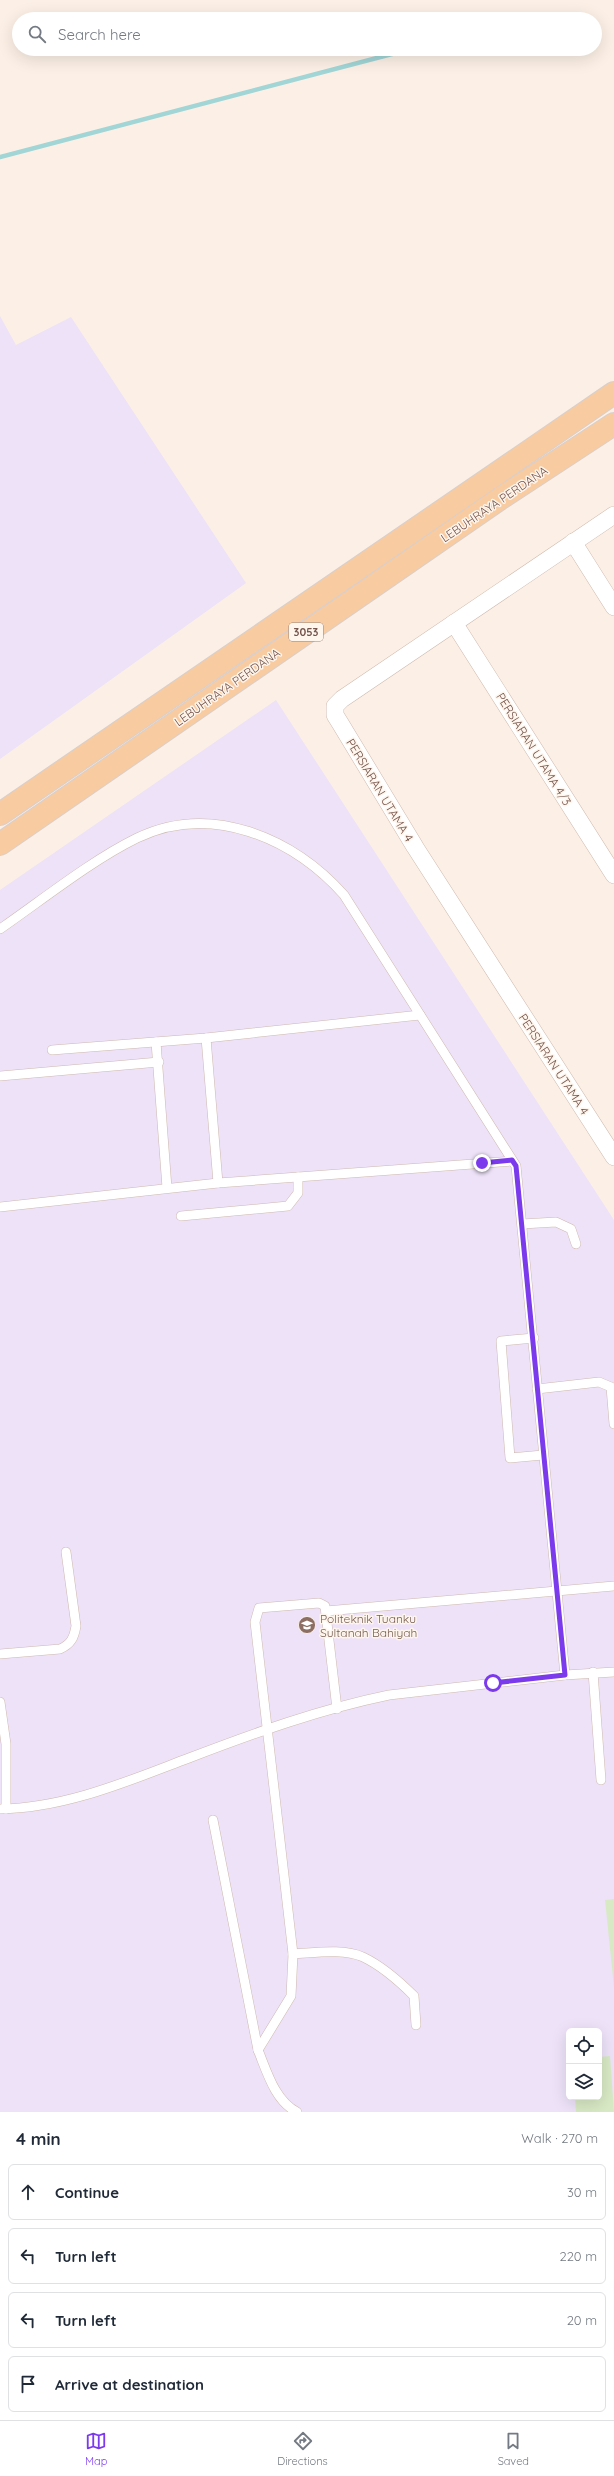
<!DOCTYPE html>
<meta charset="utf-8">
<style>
body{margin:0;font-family:Quicksand,sans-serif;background:#f6f6f7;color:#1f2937}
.controls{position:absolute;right:12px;bottom:12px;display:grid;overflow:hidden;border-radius:6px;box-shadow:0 4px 16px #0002}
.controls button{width:36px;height:36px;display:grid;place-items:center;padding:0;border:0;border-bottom:1px solid #e0e1e3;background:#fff;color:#1f2937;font:20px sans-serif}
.stop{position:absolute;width:12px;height:12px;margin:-9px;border:3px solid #7c3aed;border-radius:50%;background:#fff}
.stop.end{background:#7c3aed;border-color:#fff;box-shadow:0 1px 4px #0008}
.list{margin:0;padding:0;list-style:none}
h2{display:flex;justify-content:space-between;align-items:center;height:52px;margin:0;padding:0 16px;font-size:17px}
h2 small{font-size:13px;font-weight:400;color:#747a83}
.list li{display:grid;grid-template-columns:26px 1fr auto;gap:12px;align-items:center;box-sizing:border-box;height:56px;margin:0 8px 8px;padding:0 8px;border:1px solid #e0e1e3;border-radius:6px}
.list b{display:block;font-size:15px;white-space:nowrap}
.list em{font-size:13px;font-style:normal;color:#747a83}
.icon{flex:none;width:22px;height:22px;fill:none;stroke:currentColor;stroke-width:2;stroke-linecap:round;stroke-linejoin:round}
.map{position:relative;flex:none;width:614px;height:2112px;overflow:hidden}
.search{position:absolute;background:#fff;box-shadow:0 4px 16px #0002;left:12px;right:12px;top:12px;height:44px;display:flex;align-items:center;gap:10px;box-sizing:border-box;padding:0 14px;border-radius:22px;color:#747a83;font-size:15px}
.sheet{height:308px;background:#fff}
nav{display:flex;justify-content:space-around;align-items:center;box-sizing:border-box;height:56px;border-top:1px solid #e0e1e3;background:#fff;font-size:11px;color:#747a83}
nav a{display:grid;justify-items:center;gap:2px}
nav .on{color:#7c3aed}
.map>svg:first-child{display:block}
.education{fill:#ede2f8;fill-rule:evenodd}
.pitch{fill:#d8e9c5}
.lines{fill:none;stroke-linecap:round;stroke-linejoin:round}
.stream{stroke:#a1d5d6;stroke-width:4.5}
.service-casing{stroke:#cfb9af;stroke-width:10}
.minor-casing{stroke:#cfb9af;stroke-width:18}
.primary-casing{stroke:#d8cfcd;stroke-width:24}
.service{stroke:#fff;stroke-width:9}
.minor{stroke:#fff;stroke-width:17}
.primary{stroke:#f8cba0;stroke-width:22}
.route{stroke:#7c3aed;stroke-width:5}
.labels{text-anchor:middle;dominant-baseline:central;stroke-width:3;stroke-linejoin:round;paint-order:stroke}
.shield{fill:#fef5ec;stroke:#9d847b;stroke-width:1}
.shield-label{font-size:11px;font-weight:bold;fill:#74544b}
.street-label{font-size:12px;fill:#74544b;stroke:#fef5ec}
.education-label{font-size:12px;fill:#785e54;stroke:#fef5ec;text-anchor:start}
</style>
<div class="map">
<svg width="614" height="2112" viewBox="0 0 614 2112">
<rect width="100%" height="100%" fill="#fcf0e6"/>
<g class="education">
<path d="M0 316 16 345 71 317 246 583 0 759Z"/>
<path d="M276 700 614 1220V2112H0V890ZM569 2031H599V2097H569Z"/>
</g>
<g class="pitch">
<path d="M614 1899V1987L605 1900Z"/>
<path d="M610 2056 614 2112H576L575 2097H599V2057Z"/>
</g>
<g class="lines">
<path class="stream" d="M0 157 411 49"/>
<g class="service-casing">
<g id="service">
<path d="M0 929C42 900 92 860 137 838 211 802 293 838 344 895L516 1166 565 1675"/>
<path d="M206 1038 218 1183"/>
<path d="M156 1042 167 1188"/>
<path d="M52 1050 206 1038 420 1015"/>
<path d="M0 1076 159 1062"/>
<path d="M0 1207 218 1183 512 1161"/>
<path d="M181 1216 288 1206 298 1193V1177"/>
<path d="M522 1224 556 1222 571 1229 576 1244"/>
<path d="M534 1338 501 1341 510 1458 543 1455"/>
<path d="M537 1389 599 1382 611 1387 614 1424"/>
<path d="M326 1611 614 1586"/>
<path d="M0 1654 60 1649C71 1644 74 1638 76 1626L66 1552"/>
<path d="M593 1672 601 1780"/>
<path d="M0 1702 6 1744V1809"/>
<path d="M0 1809C66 1808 128 1781 189 1758 254 1733 321 1709 389 1695L565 1675 614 1672"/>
<path d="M213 1820 258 2050C267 2072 275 2101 297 2112"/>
<path d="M293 1954C314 1953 343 1948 363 1957 382 1966 399 1981 414 1996L416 2025"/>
<path d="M258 2050 291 1996 293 1954 255 1622 259 1608 319 1603 325 1606 337 1709"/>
</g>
</g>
<g class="minor-casing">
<g id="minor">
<path d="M614 515 342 699 335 706V715L340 723 415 847 614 1157"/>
<path d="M573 542 614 607"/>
<path d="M454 623 614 875"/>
</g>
</g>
<g class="primary-casing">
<g id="primary">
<path d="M0 814 614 393"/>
<path d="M0 844 501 498 614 424"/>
</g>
</g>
<use href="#service" class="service"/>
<use href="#minor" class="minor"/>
<use href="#primary" class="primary"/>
</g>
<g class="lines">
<path class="route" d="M482 1163 512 1160 516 1166 565 1675 493 1683"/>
</g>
<defs>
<g id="university-disc" transform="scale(0.9)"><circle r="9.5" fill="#8d6e63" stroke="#fef5ec"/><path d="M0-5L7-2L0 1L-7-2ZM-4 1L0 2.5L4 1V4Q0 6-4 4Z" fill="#fff"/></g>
</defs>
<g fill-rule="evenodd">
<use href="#university-disc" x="307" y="1625"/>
</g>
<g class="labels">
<rect class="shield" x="289" y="623" width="34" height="18" rx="3"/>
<g class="shield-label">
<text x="306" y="632">3053</text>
</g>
<g class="street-label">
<text transform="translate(494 504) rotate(-34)">LEBUHRAYA PERDANA</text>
<text transform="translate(227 687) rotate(-35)">LEBUHRAYA PERDANA</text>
<text transform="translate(534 749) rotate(58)">PERSIARAN UTAMA 4/3</text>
<text transform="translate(380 790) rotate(59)">PERSIARAN UTAMA 4</text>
<text transform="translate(554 1064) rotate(57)">PERSIARAN UTAMA 4</text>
</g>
<g class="education-label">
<text x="320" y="1618">Politeknik Tuanku<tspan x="320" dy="14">Sultanah Bahiyah</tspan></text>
</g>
</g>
</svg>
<div class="controls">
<button><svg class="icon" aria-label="locate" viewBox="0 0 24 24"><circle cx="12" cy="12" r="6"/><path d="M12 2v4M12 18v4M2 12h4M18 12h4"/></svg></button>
<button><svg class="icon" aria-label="layers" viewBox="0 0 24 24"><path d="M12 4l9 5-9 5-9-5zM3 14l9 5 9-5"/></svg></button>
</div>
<div class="stop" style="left:493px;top:1683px"></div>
<div class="stop end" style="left:482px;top:1163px"></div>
<div class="search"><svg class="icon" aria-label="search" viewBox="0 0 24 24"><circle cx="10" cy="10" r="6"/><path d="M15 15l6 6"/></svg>Search here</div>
</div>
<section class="sheet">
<h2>4 min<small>Walk · 270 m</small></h2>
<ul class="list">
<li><svg class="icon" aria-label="ahead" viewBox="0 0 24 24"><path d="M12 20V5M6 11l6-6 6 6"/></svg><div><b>Continue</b></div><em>30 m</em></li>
<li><svg class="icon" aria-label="left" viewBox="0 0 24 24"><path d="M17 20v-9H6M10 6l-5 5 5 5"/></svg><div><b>Turn left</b></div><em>220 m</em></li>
<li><svg class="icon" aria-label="left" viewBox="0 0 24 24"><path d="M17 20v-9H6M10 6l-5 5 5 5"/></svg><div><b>Turn left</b></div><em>20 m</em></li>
<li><svg class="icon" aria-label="arrive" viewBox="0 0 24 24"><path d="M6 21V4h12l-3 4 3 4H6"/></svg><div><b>Arrive at destination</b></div></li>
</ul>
</section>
<nav>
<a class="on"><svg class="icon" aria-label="map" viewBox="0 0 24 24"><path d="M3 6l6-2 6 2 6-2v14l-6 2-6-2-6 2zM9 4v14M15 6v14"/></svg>Map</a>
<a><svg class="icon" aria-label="directions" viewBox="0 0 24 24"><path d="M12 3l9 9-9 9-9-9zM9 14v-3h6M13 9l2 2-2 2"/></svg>Directions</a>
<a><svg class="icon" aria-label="saved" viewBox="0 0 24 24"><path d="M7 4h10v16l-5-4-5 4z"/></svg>Saved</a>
</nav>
